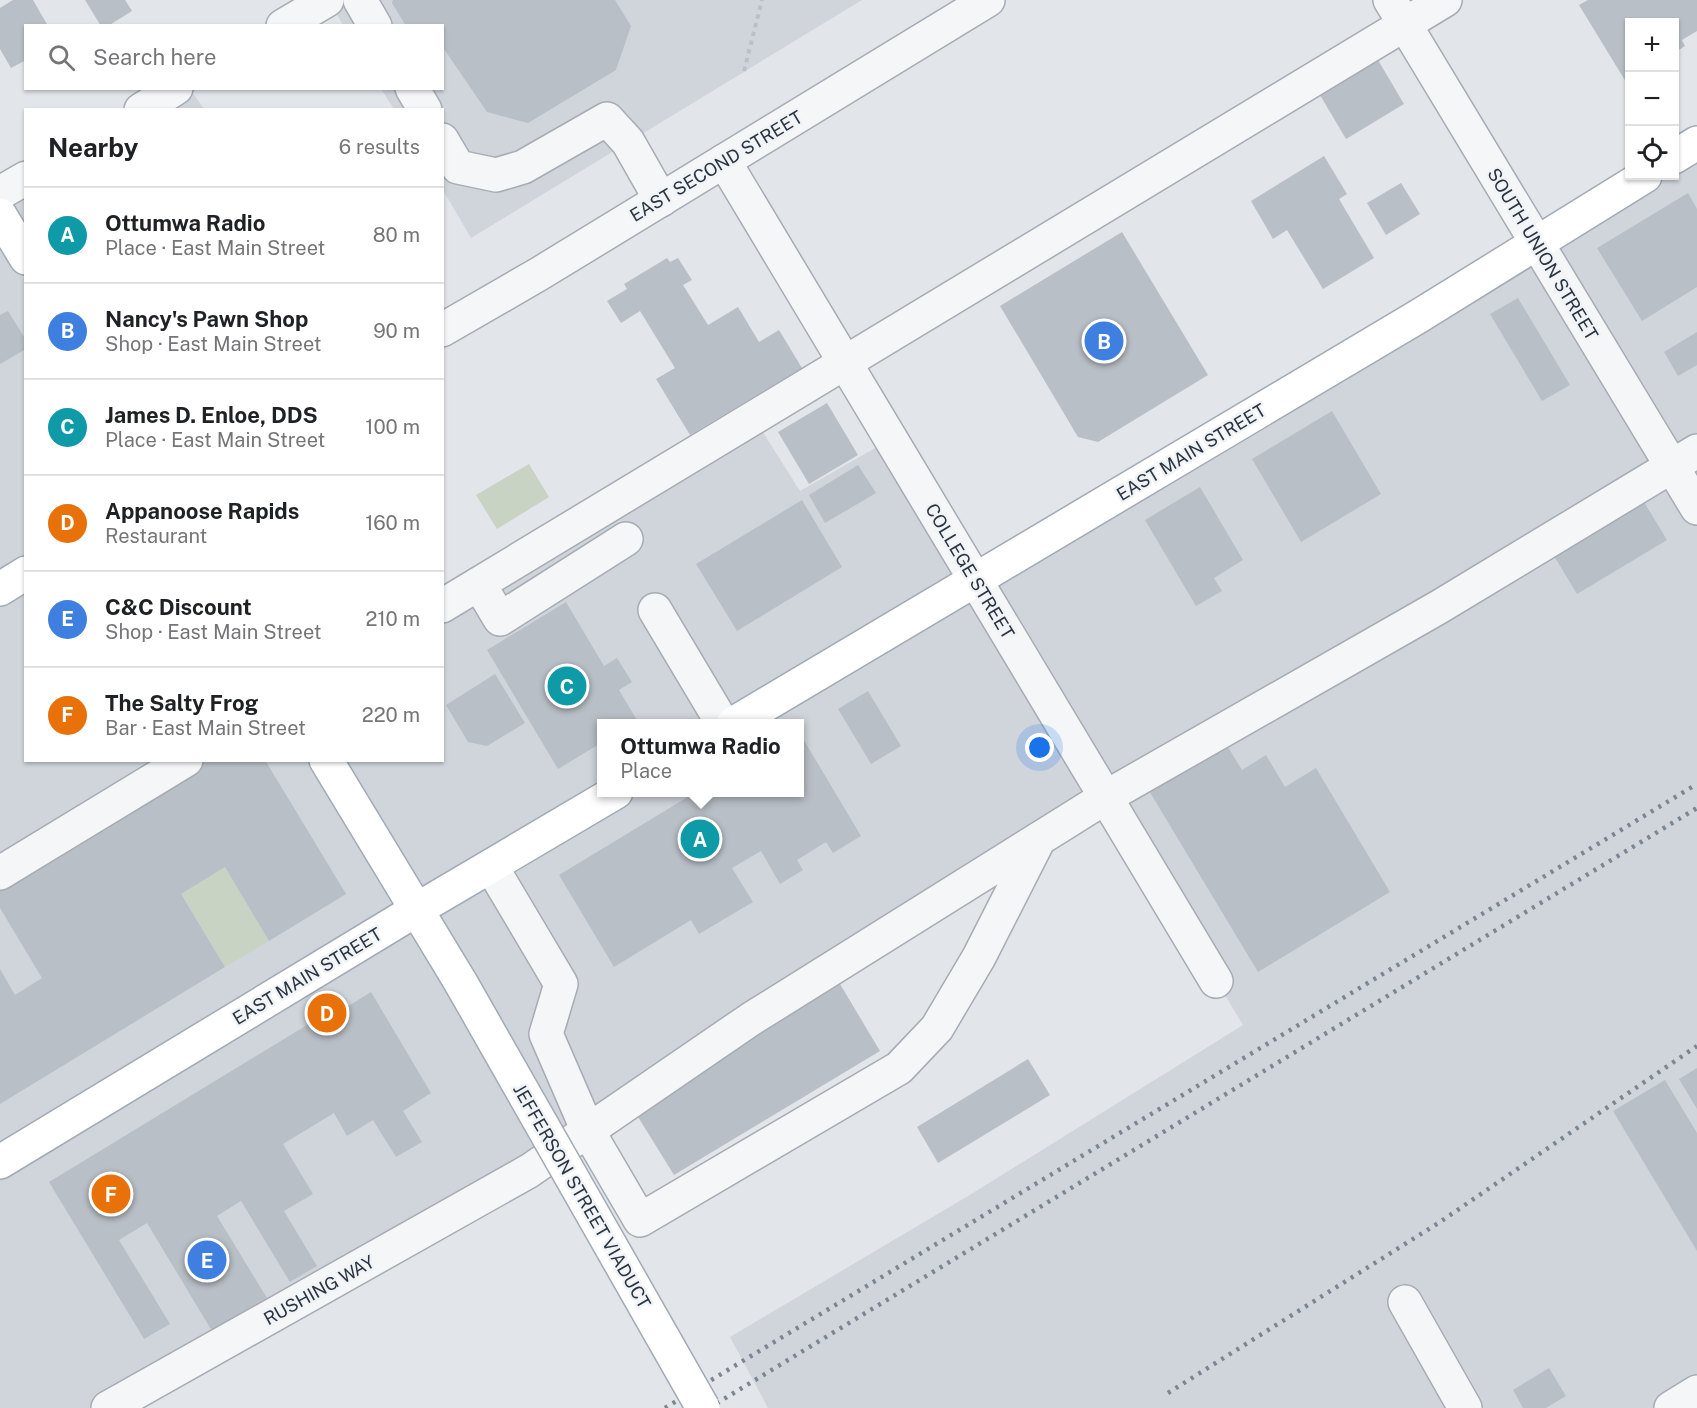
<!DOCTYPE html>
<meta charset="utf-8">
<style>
body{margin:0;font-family:"Public Sans",sans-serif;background:#f6f6f6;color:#202124}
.controls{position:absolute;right:18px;top:18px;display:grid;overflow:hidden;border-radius:0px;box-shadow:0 2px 4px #0004}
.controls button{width:54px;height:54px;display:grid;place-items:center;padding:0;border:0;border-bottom:2px solid #e0e0e0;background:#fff;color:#202124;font:30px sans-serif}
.you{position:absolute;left:1040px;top:748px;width:21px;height:21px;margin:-15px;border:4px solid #fff;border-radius:50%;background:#1a73e8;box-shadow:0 0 0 9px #1a73e833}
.badge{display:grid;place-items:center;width:39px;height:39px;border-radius:50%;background:#b45309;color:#fff;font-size:20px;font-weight:700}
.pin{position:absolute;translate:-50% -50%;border:3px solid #fff;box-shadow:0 2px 6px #0006}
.popup{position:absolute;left:597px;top:719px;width:207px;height:78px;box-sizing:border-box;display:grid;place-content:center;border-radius:0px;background:#fff;filter:drop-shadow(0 2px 4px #0005);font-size:20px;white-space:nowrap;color:#757577}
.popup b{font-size:22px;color:#202124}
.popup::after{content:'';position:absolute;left:50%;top:100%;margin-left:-12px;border:12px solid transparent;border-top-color:#fff}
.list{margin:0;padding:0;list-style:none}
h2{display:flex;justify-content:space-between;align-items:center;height:78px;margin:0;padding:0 24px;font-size:26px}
h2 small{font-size:20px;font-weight:400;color:#757577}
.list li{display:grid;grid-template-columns:39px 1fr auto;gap:18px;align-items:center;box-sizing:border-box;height:96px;padding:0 24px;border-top:2px solid #e0e0e0}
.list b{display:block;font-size:22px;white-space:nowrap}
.list p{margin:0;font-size:20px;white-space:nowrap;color:#757577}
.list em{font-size:20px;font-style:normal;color:#757577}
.icon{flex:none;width:33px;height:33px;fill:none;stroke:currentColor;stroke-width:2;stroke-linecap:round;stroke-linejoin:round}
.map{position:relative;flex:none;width:1697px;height:1408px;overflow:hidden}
.search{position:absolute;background:#fff;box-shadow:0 2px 4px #0004;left:24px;top:24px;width:420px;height:66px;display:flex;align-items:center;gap:15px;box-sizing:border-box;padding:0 21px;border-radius:0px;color:#757577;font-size:22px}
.panel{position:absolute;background:#fff;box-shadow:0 2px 4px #0004;left:24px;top:108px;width:420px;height:654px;border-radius:0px}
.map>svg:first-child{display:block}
.built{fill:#d0d5dc;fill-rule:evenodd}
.green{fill:#c8d3c3}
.building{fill:#b9bfc6}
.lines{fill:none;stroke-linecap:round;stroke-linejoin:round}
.minor-casing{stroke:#a7acb4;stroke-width:36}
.major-casing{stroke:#a1aab5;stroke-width:36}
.path{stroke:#bbc0c5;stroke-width:4;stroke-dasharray:4.5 4.5;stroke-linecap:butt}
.minor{stroke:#f4f6f8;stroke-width:33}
.major{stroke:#fff;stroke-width:33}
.rail{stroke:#7b8693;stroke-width:4.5;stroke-dasharray:3 6;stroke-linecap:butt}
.major-bridge-casing{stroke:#a1aab5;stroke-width:36;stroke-linecap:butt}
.major-bridge{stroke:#fff;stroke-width:33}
.labels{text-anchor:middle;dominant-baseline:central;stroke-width:5;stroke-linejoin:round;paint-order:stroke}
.street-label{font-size:18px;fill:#2a3441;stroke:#f1f4f7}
</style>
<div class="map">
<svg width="1697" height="1408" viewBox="0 0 1697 1408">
<rect width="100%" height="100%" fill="#e2e5ea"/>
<g class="built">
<path d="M328 0H862L471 238 443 190 442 110 394 109 381 89 442 88V26L343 25Z"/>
<path d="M190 89 204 109 141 110Z"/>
<path d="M1697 143V1408H768L730 1337 968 1196 1243 1025 1106 797 751 1019 108 1408H0V193L25 178 26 760H442L443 606 754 418 800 491 891 439 975 581 1645 176H1674L1675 157ZM601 724H799V792H601Z"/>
</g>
<g class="green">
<path d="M529 464 549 497 497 529 476 495Z"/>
<path d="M225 867 269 941 225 967 181 894Z"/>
</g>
<g class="building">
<path d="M13 0H33L48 26H26V60L11 68 0 49V8Z"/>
<path d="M85 0H125L132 11 108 26H101Z"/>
<path d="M393 0H615L631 26 616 70 528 123 487 112 442 46V26H406L392 3Z"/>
<path d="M1588 0H1697V31L1682 40 1685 46 1674 53V22H1630V80L1626 82 1579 5Z"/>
<path d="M1378 60 1404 104 1346 139 1320 95Z"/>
<path d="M1324 156 1347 194 1339 199 1374 258 1323 289 1287 230 1273 239 1251 201Z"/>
<path d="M1401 183 1420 214 1386 235 1367 203Z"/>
<path d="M1688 193 1697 209V287L1642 321 1597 248Z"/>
<path d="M1122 232 1208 375 1098 442 1078 437 1000 306Z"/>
<path d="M667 258 670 262 678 258 692 280 683 285 708 325 738 307 759 342 779 330 802 368 690 435 656 379 675 368 640 311 621 323 607 301 627 289 624 284Z"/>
<path d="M1518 298 1570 385 1542 401 1490 314Z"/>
<path d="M8 311 26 340V349L0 364V315Z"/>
<path d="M1697 332V365L1678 376 1664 352Z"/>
<path d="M827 403 858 455 809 484 778 432Z"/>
<path d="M1332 411 1381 494 1301 542 1252 459Z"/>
<path d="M858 465 876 493 825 523 809 495Z"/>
<path d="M1200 487 1243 560 1214 578 1222 591 1196 606 1145 520Z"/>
<path d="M1641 497 1667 540 1577 594 1551 551Z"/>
<path d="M802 500 842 567 737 631 696 564Z"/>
<path d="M566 602 604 666 617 658 632 682 619 690 637 720 632 724H601V743L558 769 487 650Z"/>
<path d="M495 674 525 723 487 746 468 742 446 705Z"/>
<path d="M868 691 901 746 871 764 838 709Z"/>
<path d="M799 732 861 836 833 853 826 842 797 860 803 870 780 884 761 851 732 868 753 902 699 934 691 920 614 967 559 875 696 792H799Z"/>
<path d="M1225 742 1242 770 1266 755 1285 787 1316 768 1390 892 1258 972 1148 789Z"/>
<path d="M206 760H265L346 894 269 941 225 867 181 894 225 967 0 1104V969L15 995 42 978 0 908V886L16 876 20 882 132 814 128 807Z"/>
<path d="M837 979 880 1051 674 1175 630 1104Z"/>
<path d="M371 992 431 1093 403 1111 422 1142 396 1157 373 1120 347 1136 334 1113 283 1144 313 1194 284 1211 317 1266 290 1282 241 1201 217 1216 267 1298 212 1331 147 1223 119 1240 170 1324 144 1339 49 1182 340 1005 342 1010Z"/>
<path d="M1028 1059 1050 1095 938 1163 917 1127Z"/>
<path d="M1697 1068V1109L1679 1079Z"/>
<path d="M1665 1080 1697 1133V1251L1613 1111Z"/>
<path d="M1549 1368 1566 1396 1546 1408H1523L1513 1390Z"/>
</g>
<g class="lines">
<g class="minor-casing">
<g id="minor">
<path d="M360 0 375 26"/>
<path d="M1390 0 1697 508"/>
<path d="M283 26 327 0"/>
<path d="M412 88 425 110"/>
<path d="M141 110 176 88"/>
<path d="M442 140 458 167 496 175 523 167 607 119 628 142 661 200"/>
<path d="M724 161 1216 981"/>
<path d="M0 193 26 178"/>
<path d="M442 330 539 274 988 0"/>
<path d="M479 584 500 619 626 539"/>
<path d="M442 606 1445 0"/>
<path d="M655 610 723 724"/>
<path d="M491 866 561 984 546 1034 588 1131 640 1220 899 1068 937 1028 979 957 1039 839"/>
<path d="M0 873 186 760"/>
<path d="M1405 1302 1465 1408"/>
<path d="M108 1408 529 1171 751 1019 1106 797 1439 607 1697 451"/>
<path d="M1671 1408 1697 1392"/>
</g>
</g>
<g class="major-casing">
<g id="major">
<path d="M1674 157 1697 143"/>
<path d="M0 215 26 258"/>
<path d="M0 589 26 573"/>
<path d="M733 724 1419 316 1645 176"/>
<path d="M326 760 461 983"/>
<path d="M0 1162 416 910 616 792"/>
</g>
</g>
<path class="path" d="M744 71 762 0"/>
<use href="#minor" class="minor"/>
<use href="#major" class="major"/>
<g class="rail">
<path d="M1168 1393 1440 1222 1697 1046"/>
<path d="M665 1408 1697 784"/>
<path d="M709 1408 1697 808"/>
</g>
<g class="major-bridge-casing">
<path id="major-bridge" d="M461 983 703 1408"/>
</g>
<use href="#major-bridge" class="major-bridge"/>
</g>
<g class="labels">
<g class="street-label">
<text transform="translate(716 166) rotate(-31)">EAST SECOND STREET</text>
<text transform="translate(1543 254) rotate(59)">SOUTH UNION STREET</text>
<text transform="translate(1191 452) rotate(-31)">EAST MAIN STREET</text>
<text transform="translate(970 571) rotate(59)">COLLEGE STREET</text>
<text transform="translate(307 976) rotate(-31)">EAST MAIN STREET</text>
<text transform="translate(582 1196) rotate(60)">JEFFERSON STREET VIADUCT</text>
<text transform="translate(319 1290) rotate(-29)">RUSHING WAY</text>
</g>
</g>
</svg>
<div class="controls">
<button>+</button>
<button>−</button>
<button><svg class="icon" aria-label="locate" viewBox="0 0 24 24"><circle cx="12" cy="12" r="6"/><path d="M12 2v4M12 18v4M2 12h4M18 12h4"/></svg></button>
</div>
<div class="you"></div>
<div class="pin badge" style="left:700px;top:839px;background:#0f9aa8">A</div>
<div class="popup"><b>Ottumwa Radio</b>Place</div>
<div class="pin badge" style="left:1104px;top:341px;background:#3f7fe0">B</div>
<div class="pin badge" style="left:567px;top:686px;background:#0f9aa8">C</div>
<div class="pin badge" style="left:327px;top:1013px;background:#e8710a">D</div>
<div class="pin badge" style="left:207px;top:1260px;background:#3f7fe0">E</div>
<div class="pin badge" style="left:111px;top:1194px;background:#e8710a">F</div>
<div class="search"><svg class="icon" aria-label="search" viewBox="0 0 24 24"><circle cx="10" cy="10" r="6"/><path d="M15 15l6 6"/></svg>Search here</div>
<section class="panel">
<h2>Nearby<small>6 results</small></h2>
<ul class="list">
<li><span class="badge" style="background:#0f9aa8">A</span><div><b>Ottumwa Radio</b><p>Place · East Main Street</p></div><em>80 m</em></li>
<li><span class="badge" style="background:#3f7fe0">B</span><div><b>Nancy's Pawn Shop</b><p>Shop · East Main Street</p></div><em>90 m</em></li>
<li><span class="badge" style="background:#0f9aa8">C</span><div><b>James D. Enloe, DDS</b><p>Place · East Main Street</p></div><em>100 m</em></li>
<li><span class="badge" style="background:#e8710a">D</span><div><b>Appanoose Rapids</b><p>Restaurant</p></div><em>160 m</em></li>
<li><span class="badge" style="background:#3f7fe0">E</span><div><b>C&amp;C Discount</b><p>Shop · East Main Street</p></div><em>210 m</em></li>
<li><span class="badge" style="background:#e8710a">F</span><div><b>The Salty Frog</b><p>Bar · East Main Street</p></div><em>220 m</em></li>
</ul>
</section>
</div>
